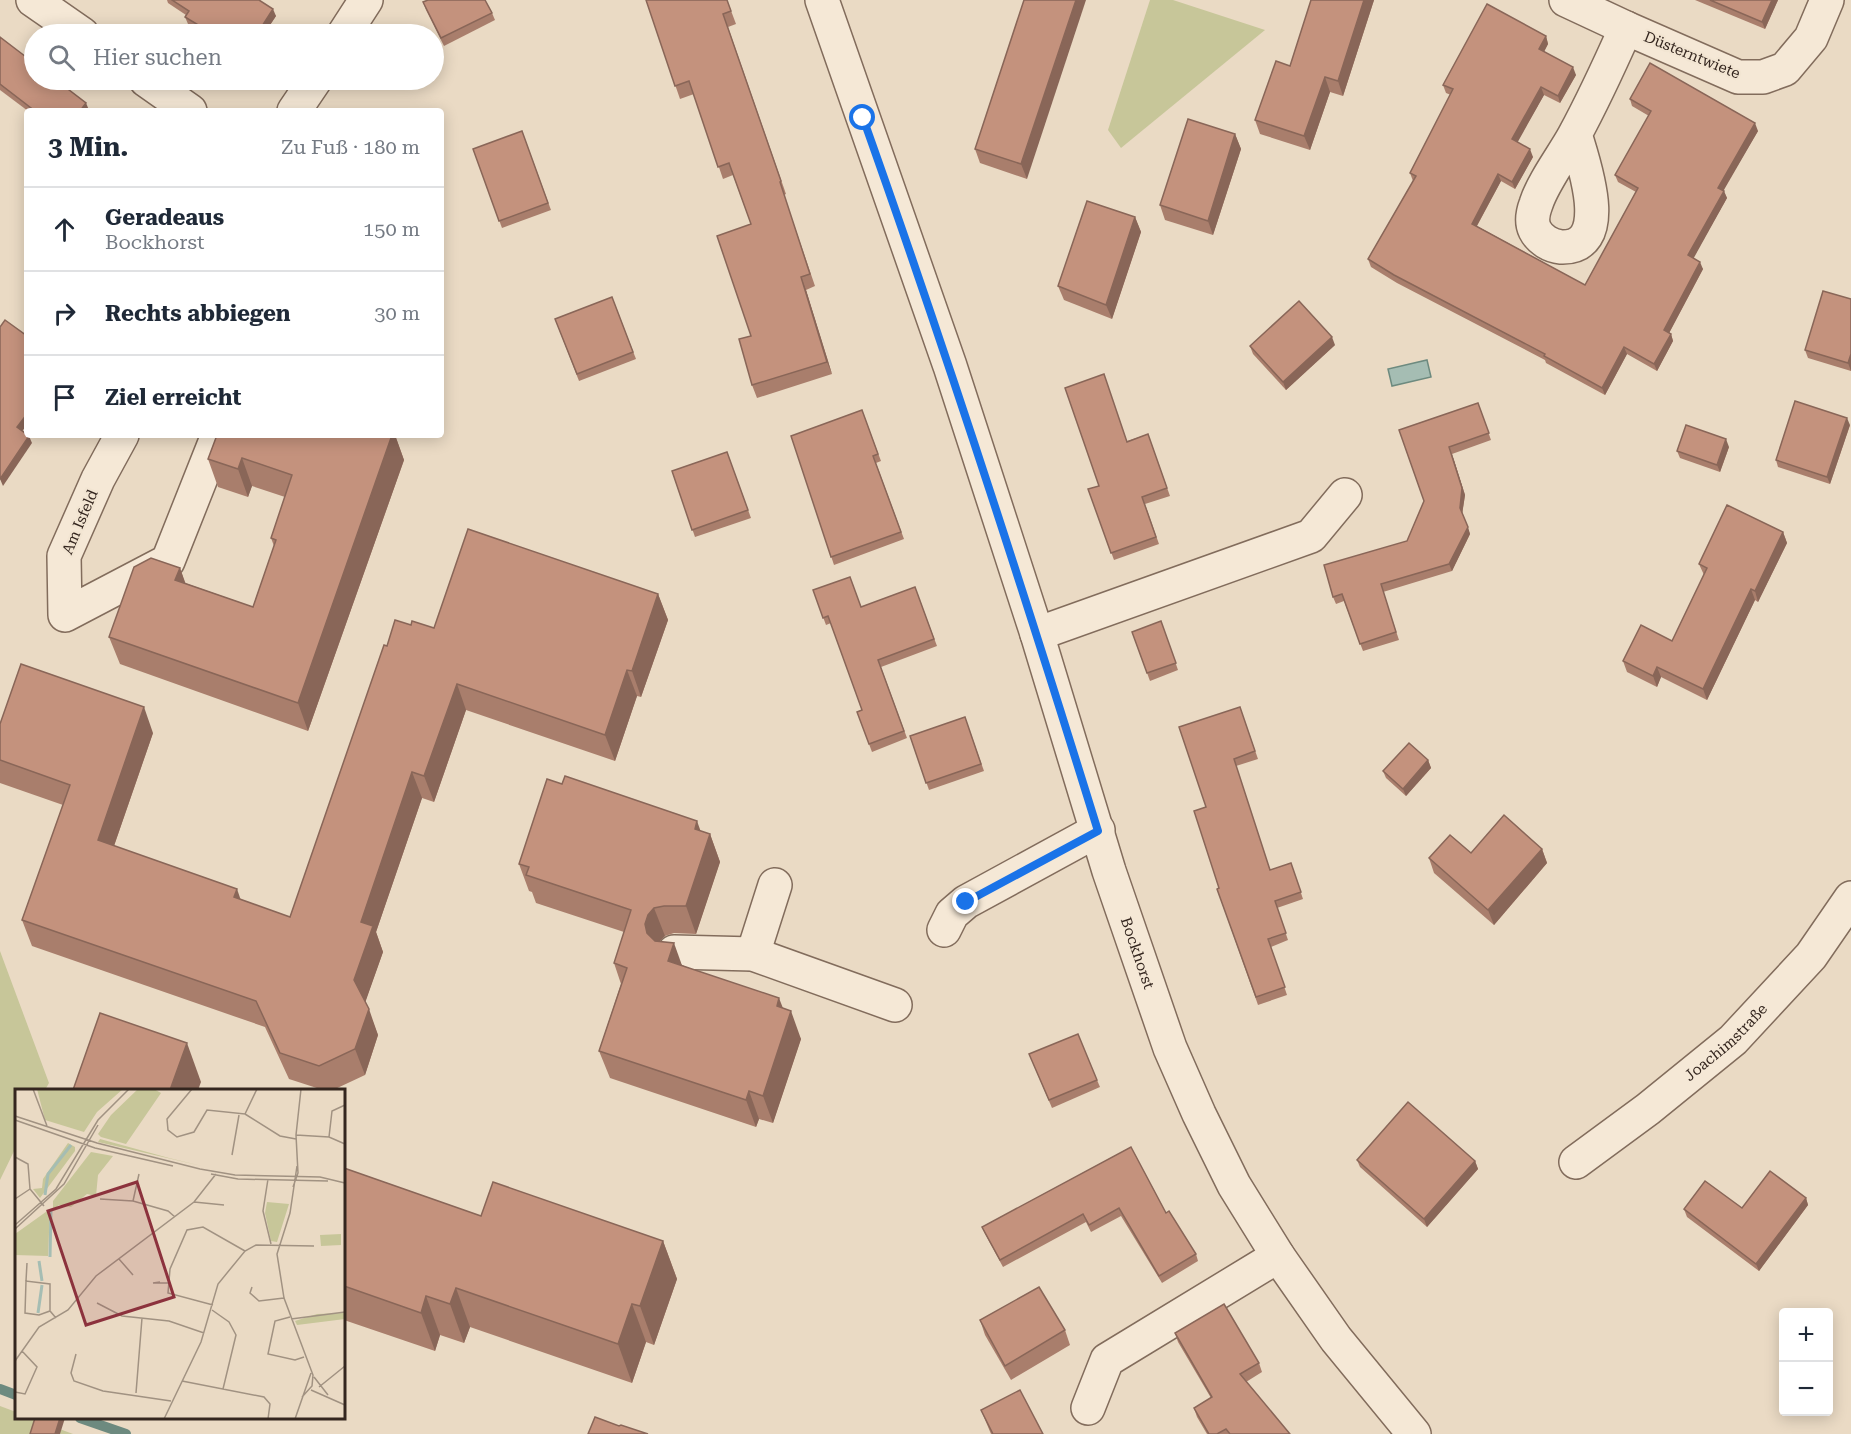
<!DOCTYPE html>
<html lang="de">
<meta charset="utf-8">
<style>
body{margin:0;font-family:"Roboto Serif",serif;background:#f6f6f7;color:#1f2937}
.controls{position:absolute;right:18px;bottom:18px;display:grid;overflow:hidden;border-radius:6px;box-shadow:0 3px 15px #0003}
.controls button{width:54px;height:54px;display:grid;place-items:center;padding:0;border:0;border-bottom:2px solid #e0e1e3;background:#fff;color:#1f2937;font:30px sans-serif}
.stop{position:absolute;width:18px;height:18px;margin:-14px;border:4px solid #1a73e8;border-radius:50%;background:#fff}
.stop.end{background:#1a73e8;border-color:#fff;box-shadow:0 2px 6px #0008}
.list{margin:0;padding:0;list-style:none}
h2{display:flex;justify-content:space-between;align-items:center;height:78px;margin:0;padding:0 24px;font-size:26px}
h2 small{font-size:20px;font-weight:400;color:#747a83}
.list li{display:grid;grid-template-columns:39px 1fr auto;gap:18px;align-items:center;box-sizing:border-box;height:84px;padding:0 24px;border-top:2px solid #e0e1e3}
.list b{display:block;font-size:22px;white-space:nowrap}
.list p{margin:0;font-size:20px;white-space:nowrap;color:#747a83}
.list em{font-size:20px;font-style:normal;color:#747a83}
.icon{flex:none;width:33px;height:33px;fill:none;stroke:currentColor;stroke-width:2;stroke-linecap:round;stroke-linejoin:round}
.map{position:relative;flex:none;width:1851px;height:1434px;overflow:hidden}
.search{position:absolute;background:#fff;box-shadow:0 3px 15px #0003;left:24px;top:24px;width:420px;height:66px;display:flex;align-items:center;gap:15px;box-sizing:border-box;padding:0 21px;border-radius:33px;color:#747a83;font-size:22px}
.panel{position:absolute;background:#fff;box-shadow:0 3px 15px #0003;left:24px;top:108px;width:420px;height:330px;border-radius:6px}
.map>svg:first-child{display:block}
.green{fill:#c7c699}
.water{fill:#a5bdb3;stroke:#6d8a7f;stroke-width:1.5}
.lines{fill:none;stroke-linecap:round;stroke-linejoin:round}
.stream{stroke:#6d8a7f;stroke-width:10}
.minor-casing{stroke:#826c5c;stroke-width:36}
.minor{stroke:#f5e8d6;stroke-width:33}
.wall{fill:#a97e6c}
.shaded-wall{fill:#896658}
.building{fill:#c4927d;stroke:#896658;stroke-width:1.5}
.route{stroke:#1a73e8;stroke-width:8}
.labels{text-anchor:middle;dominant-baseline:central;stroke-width:4.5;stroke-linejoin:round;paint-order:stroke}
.street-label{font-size:15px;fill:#34261f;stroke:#f2e5d2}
.inset-river{fill:none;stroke:#a5bdb3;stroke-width:3}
.inset-road{fill:none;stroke:#a19282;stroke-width:1.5}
.view{fill:#8c323d;fill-opacity:0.15;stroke:#8c323d;stroke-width:3}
.inset-edge{fill:none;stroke:#34261f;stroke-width:3}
</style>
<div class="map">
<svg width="1851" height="1434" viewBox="0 0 1851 1434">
<rect width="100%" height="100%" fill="#eadac4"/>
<g class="green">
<path d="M1150 0H1173L1265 30 1121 148 1108 130Z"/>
<path d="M0 951 49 1083 45 1090H16V1147L0 1180Z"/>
<path d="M0 1406 16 1412V1418H30L73 1434H0Z"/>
</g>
<path class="water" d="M1427 360 1431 377 1392 386 1388 369Z"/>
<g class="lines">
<g class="stream">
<path d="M0 1389 16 1395"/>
<path d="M80 1418 126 1434"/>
</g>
<g class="minor-casing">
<g id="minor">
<path d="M33 0 82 34"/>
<path id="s1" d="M822 0 950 366 1037 634 1109 871 1170 1048 1199 1114 1234 1185 1278 1256 1336 1339 1414 1434"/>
<path d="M1566 0 1626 28 1738 77H1763L1785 69 1811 38 1827 0"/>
<path d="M344 34 366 0"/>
<path d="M146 80 190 111"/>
<path d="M294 111 315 80"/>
<path d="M1575 134C1583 161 1615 249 1561 247 1551 246 1540 240 1535 230 1531 222 1533 212 1536 204 1543 182 1563 156 1574 136 1593 101 1610 64 1626 28"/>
<path d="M122 435 98 479 64 556 65 615 168 561 218 435"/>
<path d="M1037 634 1311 536 1345 495"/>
<path d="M944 930 952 914 966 902 1098 830"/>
<path d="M674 952 753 954 895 1005"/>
<path d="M753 954 775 885"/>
<path id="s2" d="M1576 1162 1648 1109 1733 1040 1811 956 1851 898"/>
<path d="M1088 1408 1107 1360 1278 1256"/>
</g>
</g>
<use href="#minor" class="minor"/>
</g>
<g class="wall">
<path d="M167 0H259L276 16 264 34H204L188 24 185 17 186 15 168 3Z"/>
<path d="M646 0H727L736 24 728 27 786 194 784 195 815 286 806 290 832 374 757 398 752 385 751 336V224L733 175 723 179 694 94 680 99Z"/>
<path d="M1024 0 1027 179 980 163 975 149Z"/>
<path d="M1311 0H1374L1343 96 1330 92 1310 150 1260 134 1255 120 1290 66Z"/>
<path d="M1695 0H1778L1765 29Z"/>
<path d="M423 2 492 13 495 20 444 46 426 10Z"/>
<path d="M1546 36 1548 44 1544 51 1576 75 1560 103 1544 95 1517 142 1533 157 1515 189 1501 181 1477 226 1585 285 1636 192 1618 182 1615 175 1649 116 1632 106 1630 99 1758 131 1723 190 1727 198 1693 258 1703 269 1669 333 1671 334 1673 341 1657 371 1627 354 1605 395 1546 363 1545 360 1397 283 1371 267 1368 259 1413 181 1410 173 1451 95 1446 93 1443 85Z"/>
<path d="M0 37 89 110 88 111H28L0 90Z"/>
<path d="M522 131 551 210 502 228 473 149Z"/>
<path d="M1235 134 1241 149 1213 235 1165 220 1160 205Z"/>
<path d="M1135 217 1141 232 1112 319 1064 300 1058 286Z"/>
<path d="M612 297 636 359 579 381 555 319Z"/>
<path d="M1851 299V371L1808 358 1805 350Z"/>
<path d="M1335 345 1286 390 1253 354 1250 346Z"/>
<path d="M1478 403 1491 440 1452 454 1465 495 1462 514 1470 534 1452 571 1383 592 1399 640 1363 651 1344 601 1336 604 1333 597 1407 541 1424 501 1399 430Z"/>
<path d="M862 410 881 461 876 463 904 539 834 565 791 436Z"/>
<path d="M1850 425 1830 484 1778 467 1776 460Z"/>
<path d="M1148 434 1170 496 1145 504 1159 544 1114 560 1088 489 1099 486 1127 441Z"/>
<path d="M217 435H395L404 460 308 731 120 664 109 637 180 568 185 583 253 607 274 546 271 538 285 497 252 486 248 497 218 487 208 459Z"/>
<path d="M1729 447 1720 472 1680 458 1677 451Z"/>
<path d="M727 452 751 518 695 537 672 471Z"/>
<path d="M1783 532 1787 543 1758 602 1755 600 1707 700 1661 677 1657 687 1627 672 1623 661 1672 641 1704 575 1699 564Z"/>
<path d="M915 587 937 646 881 667 907 738 872 752 857 712 862 710 831 623 826 625 813 590 861 607Z"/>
<path d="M658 594 668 620 641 697 637 696 615 761 466 710 434 802 422 798 376 932 383 952 365 1002 378 1035 365 1075 333 1090H323L289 1079 265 1027 32 946 22 920 63 805 0 783V724L153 733 114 846 241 900 290 917 387 646 411 625 434 628Z"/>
<path d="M1161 621 1178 670 1150 681 1132 632Z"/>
<path d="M1240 707 1258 759 1236 766 1270 870 1291 863 1303 899 1277 908 1288 940 1271 947 1287 995 1258 1005 1217 889 1219 888 1206 807Z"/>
<path d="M965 717 984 771 929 790 910 736Z"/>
<path d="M1428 760 1431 768 1406 796 1386 778 1383 771Z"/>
<path d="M701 831 710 834 720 862 696 934 674 933 665 936 659 941 682 965 783 1008 801 1039 773 1123 759 1119 756 1127 610 1078 599 1051 621 984 614 963 624 932 536 903 532 892 529 891 519 864Z"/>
<path d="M1542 849 1547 863 1494 925 1434 873 1429 858 1471 853Z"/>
<path d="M1032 1061 1097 1080 1100 1087 1052 1108Z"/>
<path d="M1131 1147 1166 1213 1196 1254 1198 1261 1162 1283 1121 1216 1091 1232 1086 1222 1003 1267 985 1234 982 1227Z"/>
<path d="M1357 1160 1475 1161 1478 1169 1427 1227 1360 1167Z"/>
<path d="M344 1168 481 1216 663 1241 677 1279 654 1345 646 1342 632 1383 470 1327 464 1343 440 1335 435 1351 344 1320Z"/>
<path d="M1806 1198 1808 1205 1759 1271 1687 1217 1684 1209 1742 1208Z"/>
<path d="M980 1320 1065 1330 1070 1345 1011 1380 985 1335Z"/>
<path d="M1175 1333 1259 1363 1262 1372 1246 1382 1290 1434H1207L1197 1417 1194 1408 1211 1398 1178 1342Z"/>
<path d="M981 1410 1043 1434H991Z"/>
</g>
<g class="shaded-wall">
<path d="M1076 0H1086L1027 179 1021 164Z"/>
<path d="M1364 0H1374L1343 96 1338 81Z"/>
<path d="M1772 0H1778L1765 29 1762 22Z"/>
<path d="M273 9 276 16 264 34H257Z"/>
<path d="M1546 36 1548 44 1542 56 1539 49Z"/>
<path d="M1573 67 1576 75 1560 103 1558 96Z"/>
<path d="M1325 77 1330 92 1310 150 1304 136Z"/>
<path d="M1541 87 1544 95 1515 147 1512 139Z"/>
<path d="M86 103 89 110 88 111H80Z"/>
<path d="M1755 123 1758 131 1721 195 1718 188Z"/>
<path d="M1235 134 1241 149 1213 235 1208 221Z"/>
<path d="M1530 149 1533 157 1515 189 1512 182Z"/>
<path d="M1498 174 1501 181 1474 231 1472 224Z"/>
<path d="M1724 191 1727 198 1691 263 1688 255Z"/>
<path d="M1135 217 1141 232 1112 319 1106 305Z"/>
<path d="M1700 262 1703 269 1667 337 1664 330Z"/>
<path d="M801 277 806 290 832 374 827 362Z"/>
<path d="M1671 334 1673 341 1657 371 1654 364Z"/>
<path d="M1332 337 1335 345 1286 390 1283 382Z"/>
<path d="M1624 347 1627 354 1605 395 1602 388Z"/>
<path d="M1851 354V371L1848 363Z"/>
<path d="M27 414V425L19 435 17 427Z"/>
<path d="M1847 418 1850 425 1830 484 1827 477Z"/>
<path d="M392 435H395L404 460 308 731 298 703Z"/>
<path d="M29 436 32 443 3 486 0 479Z"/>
<path d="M1726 439 1729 447 1720 472 1717 465Z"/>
<path d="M1452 454 1465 495 1462 515 1460 508Z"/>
<path d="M242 458 252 486 248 497 238 469Z"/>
<path d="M1468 527 1470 534 1452 571 1449 564Z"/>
<path d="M1783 532 1787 543 1758 602 1755 591Z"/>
<path d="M180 568 190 596 175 580Z"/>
<path d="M1751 589 1755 600 1707 700 1703 689Z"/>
<path d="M658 594 668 620 641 697 632 671Z"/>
<path d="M1657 667 1661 677 1657 687 1653 676Z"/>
<path d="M627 670 637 696 615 761 605 735Z"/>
<path d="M457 684 466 710 434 802 424 776Z"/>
<path d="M144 707 153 733 107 866 98 840Z"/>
<path d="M1428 760 1431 768 1406 796 1403 789Z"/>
<path d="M412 772 422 798 376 932 383 952 364 1006 354 980 361 922Z"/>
<path d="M697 821 706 846 710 834 720 862 696 934 686 906 695 829Z"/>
<path d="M1542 849 1547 863 1494 925 1488 910Z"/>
<path d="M237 889 246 915 234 897Z"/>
<path d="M654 908 665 936 658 943 655 952 647 933 645 924 648 915Z"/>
<path d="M674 943 684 971 668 961Z"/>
<path d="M779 998 788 1021 791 1011 801 1039 773 1123 763 1096 777 1006Z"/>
<path d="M369 1009 378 1035 365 1075 355 1049Z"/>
<path d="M187 1043 201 1082 198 1090H170Z"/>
<path d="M749 1091 759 1119 756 1127 746 1100Z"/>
<path d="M1475 1161 1478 1169 1427 1227 1424 1219Z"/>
<path d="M1806 1198 1808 1205 1759 1271 1756 1264Z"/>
<path d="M663 1241 677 1279 654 1345 640 1306Z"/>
<path d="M456 1288 470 1327 464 1343 450 1304Z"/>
<path d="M426 1296 440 1335 435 1351 421 1313Z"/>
<path d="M632 1304 646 1342 632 1383 618 1344Z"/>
<path d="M60 1418H65L60 1434H55Z"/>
</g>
<g class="building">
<path d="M172 0H259L273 9 257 34H213L185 17 189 11Z"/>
<path d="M428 0H485L492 13 441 38 423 2Z"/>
<path d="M646 0H727L731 11 723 14 781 181 780 182 810 274 801 277 827 362 752 385 739 339 751 336 717 236 751 224 729 163 718 167 689 81 675 86Z"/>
<path d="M1024 0H1076L1021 164 975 149Z"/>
<path d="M1311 0H1364L1338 81 1325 77 1304 136 1255 120 1276 61 1290 66Z"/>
<path d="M1710 0H1772L1762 22Z"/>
<path d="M1487 4 1546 36 1539 49 1573 67 1558 96 1541 87 1512 139 1530 149 1512 182 1498 174 1472 224 1585 285 1638 188 1615 175 1651 111 1630 99 1650 63 1755 123 1718 188 1724 191 1688 255 1700 262 1664 330 1671 334 1654 364 1624 347 1602 388 1544 356 1545 354 1394 275 1368 259 1416 176 1410 173 1453 89 1443 85Z"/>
<path d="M0 37 34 63V80H56L86 103 80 111H35L0 84Z"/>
<path d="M1188 119 1235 134 1208 221 1160 205Z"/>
<path d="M522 131 548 203 499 221 473 149Z"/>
<path d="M1087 201 1135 217 1106 305 1058 286Z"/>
<path d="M1823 291 1851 299V354L1848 363 1805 350Z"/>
<path d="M612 297 633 352 577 374 555 319Z"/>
<path d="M1299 301 1332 337 1283 382 1250 346Z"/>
<path d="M5 320 27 336V414L17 427 29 436 0 479V327Z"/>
<path d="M1104 374 1127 442 1148 434 1167 488 1142 497 1156 537 1111 553 1088 489 1099 486 1065 388Z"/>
<path d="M1795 401 1847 418 1827 477 1776 460Z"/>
<path d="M1478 403 1489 433 1449 447 1462 488 1460 508 1468 527 1449 564 1381 584 1396 632 1360 644 1342 594 1333 597 1324 565 1407 541 1424 501 1399 430Z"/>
<path d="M862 410 878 454 873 456 901 532 831 557 791 436Z"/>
<path d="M1686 425 1726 439 1717 465 1677 451Z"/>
<path d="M217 435H392L298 703 109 637 134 567 151 558 180 568 175 580 253 607 276 540 271 538 292 475 242 458 238 469 208 459Z"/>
<path d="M727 452 748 510 692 530 672 471Z"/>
<path d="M1727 505 1783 532 1755 591 1751 589 1703 689 1657 667 1653 676 1623 661 1641 625 1672 641 1707 568 1699 564Z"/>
<path d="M468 529 658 594 632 671 627 670 605 735 457 684 424 776 412 772 361 922 373 926 354 980 369 1009 355 1049 319 1066 280 1053 256 1001 22 920 70 785 0 760V724L21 664 144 707 98 840 237 889 234 897 290 917 384 645 387 646 395 620 411 625 412 621 434 628Z"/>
<path d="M850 577 861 607 915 587 934 639 878 660 904 731 869 744 857 712 862 710 828 616 823 618 813 590Z"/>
<path d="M1161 621 1176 663 1147 673 1132 632Z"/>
<path d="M1240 707 1255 751 1234 759 1270 870 1291 863 1301 892 1275 901 1286 933 1268 939 1285 987 1256 997 1217 889 1219 888 1194 811 1206 807 1179 727Z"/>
<path d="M965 717 981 764 926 783 910 736Z"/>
<path d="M1409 743 1428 760 1403 789 1383 771Z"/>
<path d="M565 776 697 821 695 829 710 834 686 906H664L654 908 648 915 645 924 647 933 655 941 674 943 668 961 779 998 777 1006 791 1011 763 1096 749 1091 746 1100 599 1051 627 968 614 963 631 910 526 875 529 867 519 864 547 779 562 784Z"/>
<path d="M1504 815 1542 849 1488 910 1429 858 1450 835 1471 853Z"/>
<path d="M100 1013 187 1043 170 1090H73Z"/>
<path d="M1078 1034 1097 1080 1049 1100 1029 1054Z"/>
<path d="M1408 1102 1475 1161 1424 1219 1357 1160Z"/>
<path d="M1131 1147 1166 1213 1169 1211 1196 1254 1159 1276 1119 1208 1089 1225 1083 1214 1000 1260 982 1227Z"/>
<path d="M344 1168 481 1216 493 1182 663 1241 640 1306 632 1304 618 1344 456 1288 450 1304 426 1296 421 1313 344 1286Z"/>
<path d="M1770 1171 1806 1198 1756 1264 1684 1209 1705 1181 1742 1208Z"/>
<path d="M1039 1287 1065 1330 1005 1366 980 1320Z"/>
<path d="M1224 1304 1259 1363 1240 1374 1290 1434H1230L1226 1429 1217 1434H1209L1194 1408 1212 1397 1175 1333Z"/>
<path d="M1020 1390 1043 1434H993L981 1410Z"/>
<path d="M595 1417 619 1426 621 1425 648 1434H588Z"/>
<path d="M35 1418H60L55 1434H30Z"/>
</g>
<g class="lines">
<path class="route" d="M863 118C947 354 1024 592 1098 831L966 902"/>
</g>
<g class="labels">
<g class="street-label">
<text transform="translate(1692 55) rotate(22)">Düsterntwiete</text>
<text transform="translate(80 522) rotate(-67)">Am Isfeld</text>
<text stroke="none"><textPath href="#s1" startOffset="1004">Bockhorst</textPath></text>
<text stroke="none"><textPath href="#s2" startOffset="192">Joachimstraße</textPath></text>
</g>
</g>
<g transform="translate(15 1089)">
<rect width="330" height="330" fill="#eadac4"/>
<path d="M22 0H108L82 23 69 43 30 31ZM123 0H139L146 4 111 55 86 48 83 45 96 26ZM85 50 154 69 187 77 83 53ZM53 54 60 58V62L25 109 18 100 27 99 28 90ZM76 63 98 67 83 86 81 107 72 105 56 118 44 116 38 121V112ZM252 113 274 115 262 153 256 152 250 124ZM35 120 33 167 0 166V145ZM326 145V156L306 157 305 146ZM330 224V230L282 236 280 232 302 225Z" fill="#c7c699"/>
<path class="inset-river" d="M30 106 33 85 56 56M35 168 36 120M24 172 27 192M23 224 27 196"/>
<path class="inset-road" d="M18 0 32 37M177 0 152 30 153 41 162 48 179 43 192 21 230 25 242 0M230 25 265 47 281 50M0 27 82 54 185 80 220 86 305 88 330 94M0 31 80 59 158 77M281 46 314 48 330 55M314 48 317 22 330 16M217 66 224 26M0 68 13 75 15 100 29 117M282 77 275 124 262 165 269 209 298 286 297 297 287 308M196 85 223 90 313 92M253 90 248 122 256 155M278 98 283 84 281 46 286 0M0 110 15 100M85 110 118 112 153 122 160 128M118 112 124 85M179 113 209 116M0 136 41 100 83 31 114 0M0 140 49 95 83 36M104 170 118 186M11 192 12 174M145 193 138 194H153M237 198 235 204 244 212 269 209M82 214 107 227 154 232 189 244M198 216 153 204 155 180 172 141 188 138 230 162M197 221 214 233 221 246 208 300M35 222V195L11 192 10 224 24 226 35 222 41 229M275 228 260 232 253 265 280 271 289 268M276 230 330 223M61 265 56 284 59 292 88 302 156 312M0 272 24 238 53 221 81 187 179 113 201 85M299 288 313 306M167 292 249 308 255 315 253 330M304 298 330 277M296 301 330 316M0 303 10 305 22 278 7 262M121 304 127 229M149 330 186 253 203 195 230 162 241 156 299 157M280 330 296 284"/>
<path class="view" d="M122 93 159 208 71 236 33 122Z"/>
<rect width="330" height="330" class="inset-edge"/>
</g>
</svg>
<div class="controls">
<button>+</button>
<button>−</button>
</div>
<div class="stop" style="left:863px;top:118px"></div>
<div class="stop end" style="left:966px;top:902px"></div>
<div class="search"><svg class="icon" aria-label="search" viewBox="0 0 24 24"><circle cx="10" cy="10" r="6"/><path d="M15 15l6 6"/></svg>Hier suchen</div>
<section class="panel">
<h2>3 Min.<small>Zu Fuß · 180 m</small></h2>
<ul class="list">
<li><svg class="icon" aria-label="ahead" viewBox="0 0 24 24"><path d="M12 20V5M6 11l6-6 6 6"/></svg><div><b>Geradeaus</b><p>Bockhorst</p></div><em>150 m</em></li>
<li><svg class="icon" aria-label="right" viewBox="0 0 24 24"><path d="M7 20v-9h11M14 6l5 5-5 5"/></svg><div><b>Rechts abbiegen</b></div><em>30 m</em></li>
<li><svg class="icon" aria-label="arrive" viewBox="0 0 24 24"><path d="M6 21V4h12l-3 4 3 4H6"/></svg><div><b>Ziel erreicht</b></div></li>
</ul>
</section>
</div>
